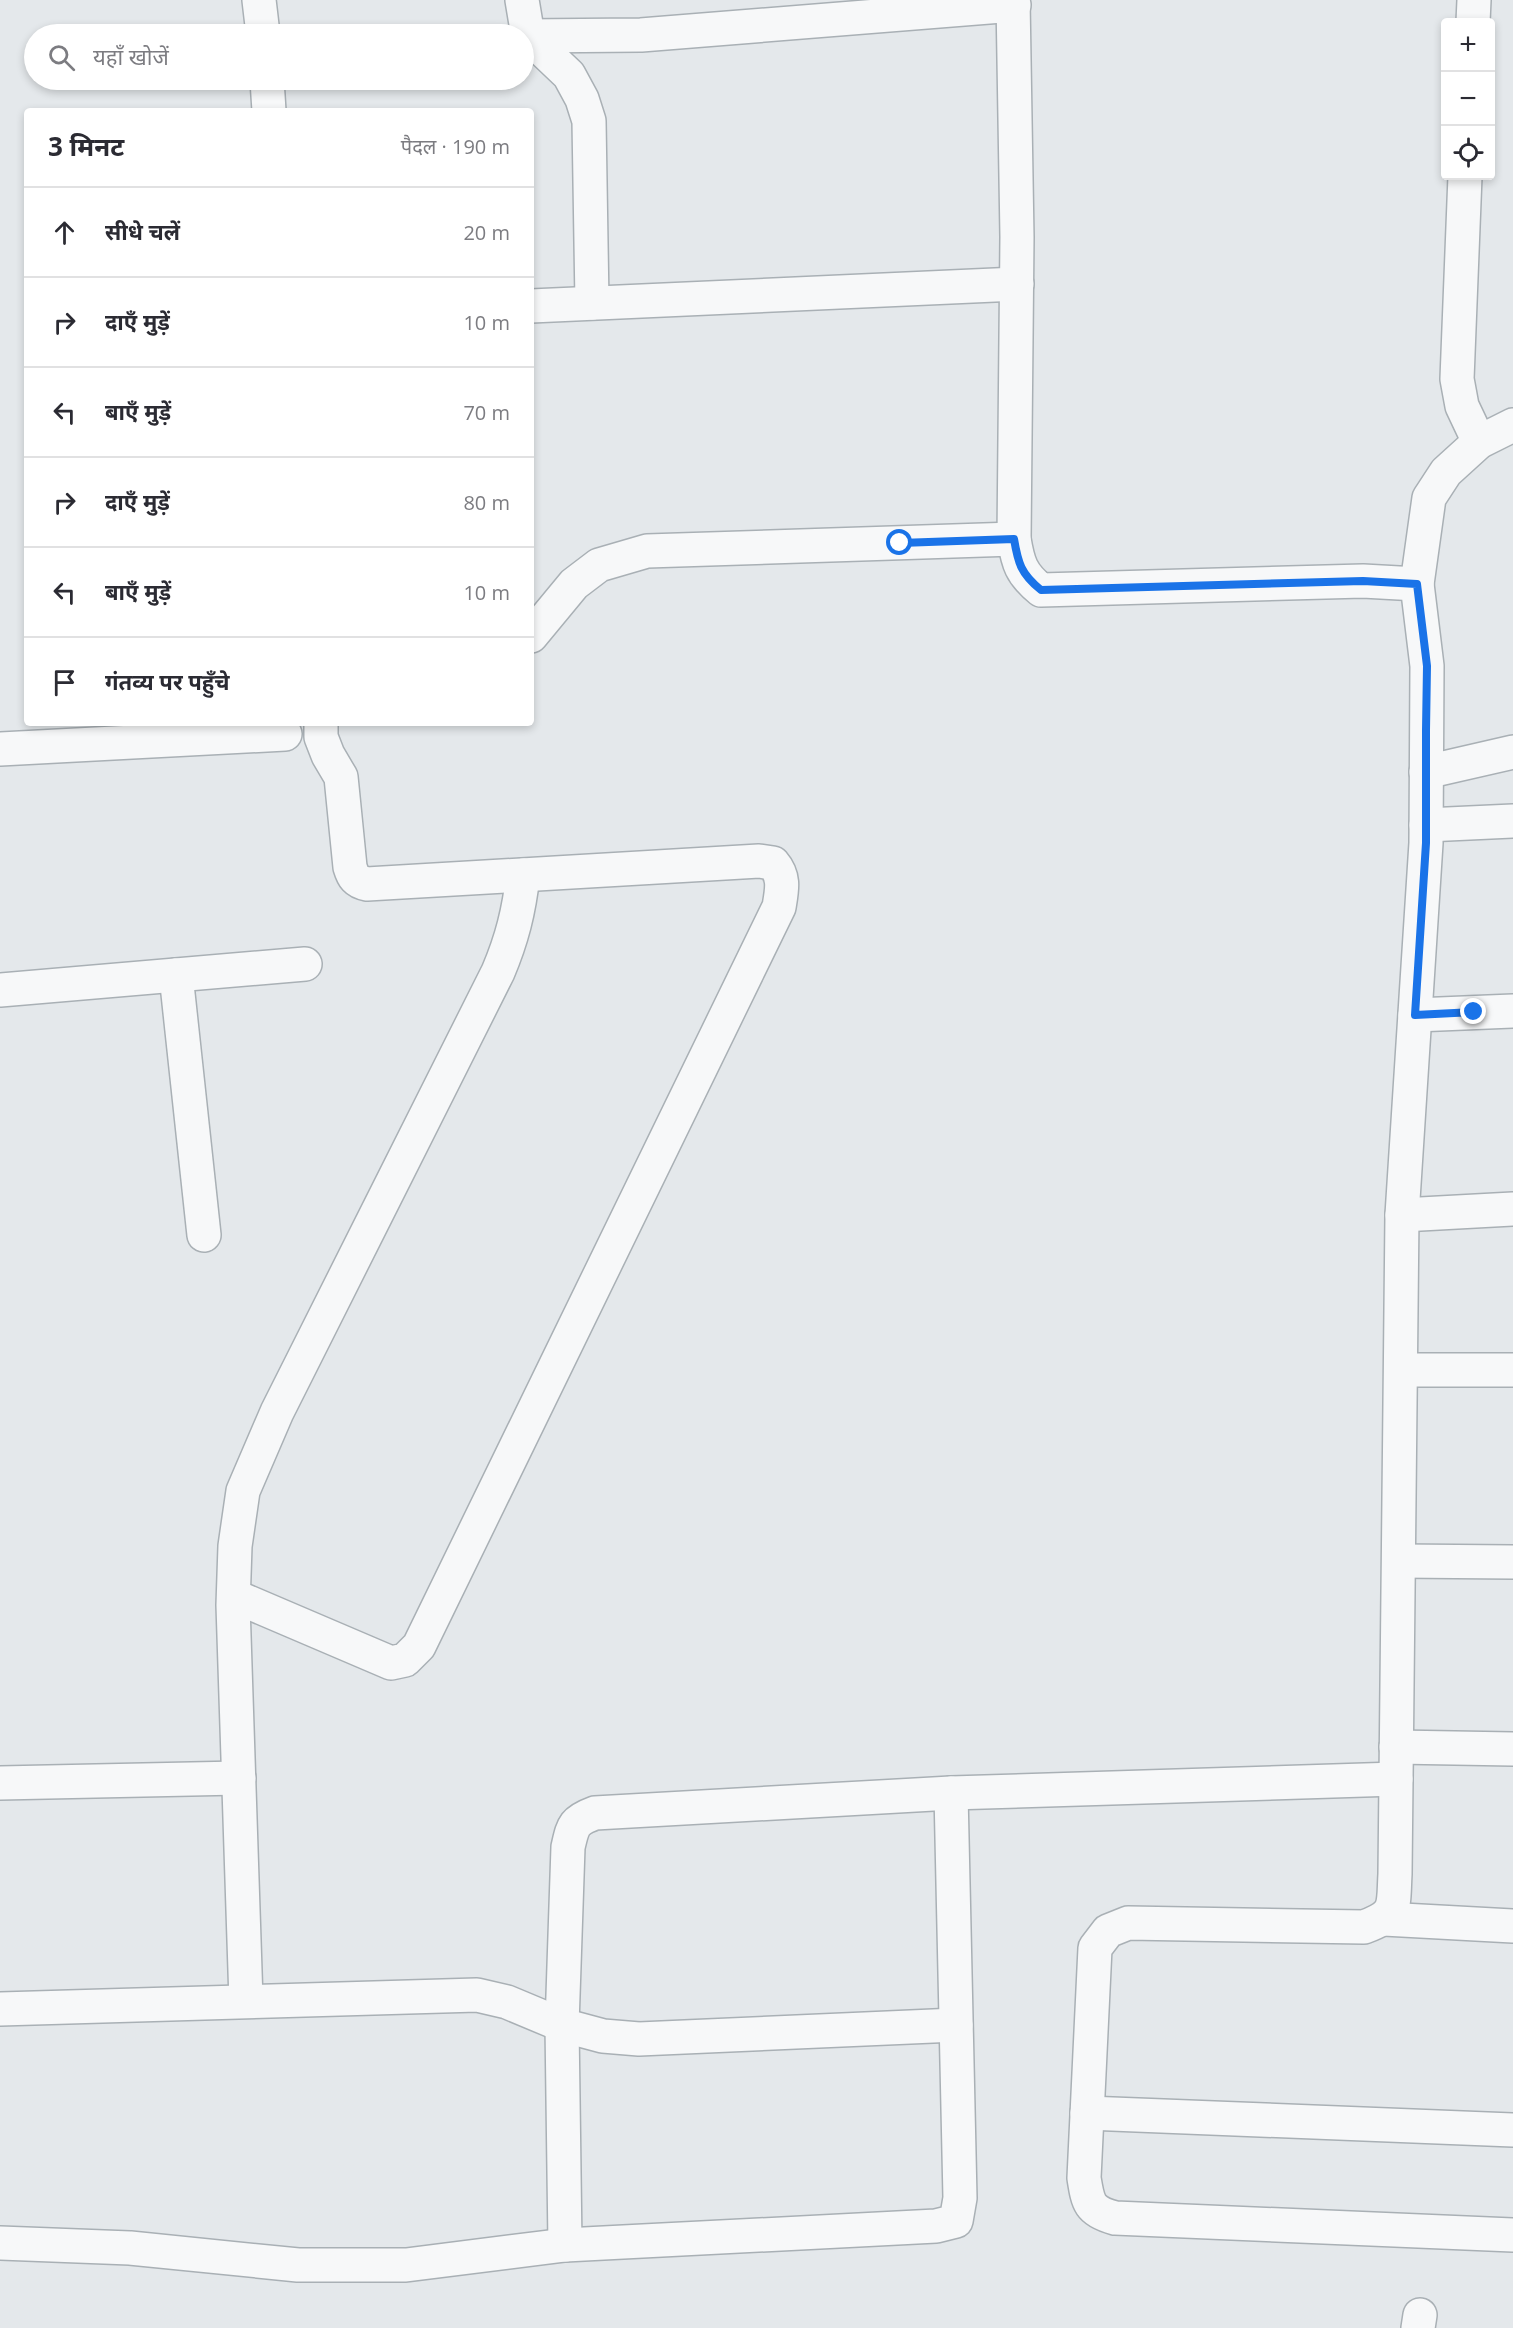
<!DOCTYPE html>
<html lang="hi">
<meta charset="utf-8">
<style>
body{margin:0;font-family:"Open Sans","Noto Sans Devanagari",sans-serif;background:#f7f7f7;color:#2b2b33}
.controls{position:absolute;right:18px;top:18px;display:grid;overflow:hidden;border-radius:6px;box-shadow:0 3px 9px #0003}
.controls button{width:54px;height:54px;display:grid;place-items:center;padding:0;border:0;border-bottom:2px solid #e1e1e2;background:#fff;color:#2b2b33;font:30px sans-serif}
.stop{position:absolute;width:18px;height:18px;margin:-14px;border:4px solid #1a73e8;border-radius:50%;background:#fff}
.stop.end{background:#1a73e8;border-color:#fff;box-shadow:0 2px 6px #0008}
.list{margin:0;padding:0;list-style:none}
h2{display:flex;justify-content:space-between;align-items:center;height:78px;margin:0;padding:0 24px;font-size:26px}
h2 small{font-size:20px;font-weight:400;color:#7c7c81}
.list li{display:grid;grid-template-columns:39px 1fr auto;gap:18px;align-items:center;box-sizing:border-box;height:90px;padding:0 24px;border-top:2px solid #e1e1e2}
.list b{display:block;font-size:22px;white-space:nowrap}
.list em{font-size:20px;font-style:normal;color:#7c7c81}
.icon{flex:none;width:33px;height:33px;fill:none;stroke:currentColor;stroke-width:2;stroke-linecap:round;stroke-linejoin:round}
.map{position:relative;flex:none;width:1513px;height:2328px;overflow:hidden}
.search{position:absolute;background:#fff;box-shadow:0 3px 9px #0003;left:24px;top:24px;width:510px;height:66px;display:flex;align-items:center;gap:15px;box-sizing:border-box;padding:0 21px;border-radius:33px;color:#7c7c81;font-size:22px}
.panel{position:absolute;background:#fff;box-shadow:0 3px 9px #0003;left:24px;top:108px;width:510px;height:618px;border-radius:6px}
.map>svg:first-child{display:block}
.lines{fill:none;stroke-linecap:round;stroke-linejoin:round}
.minor-casing{stroke:#a9b0b5;stroke-width:36}
.minor{stroke:#f7f8f9;stroke-width:33}
.route{stroke:#1a73e8;stroke-width:8}
</style>
<div class="map">
<svg width="1513" height="2328" viewBox="0 0 1513 2328">
<rect width="100%" height="100%" fill="#e4e8eb"/>
<g class="lines">
<g class="minor-casing">
<g id="minor">
<path d="M259 0 263 34"/>
<path d="M522 0 528 36 569 75 582 99 589 121 592 303"/>
<path d="M1013 0 1017 237 1014 539C1018 563 1021 574 1041 590L1363 581 1417 584 1427 666 1426 843 1402 1215 1395 1874C1393 1907 1398 1914 1364 1927L1128 1923 1108 1931 1095 1948 1084 2178C1088 2203 1089 2211 1115 2218L1513 2235"/>
<path d="M1473 22 1474 0"/>
<path d="M524 36 641 35 1014 5"/>
<path d="M267 80 269 111"/>
<path d="M1465 176 1457 379 1462 406 1479 442"/>
<path d="M531 306 1017 284"/>
<path d="M1417 584 1429 498 1446 472 1479 442 1513 425"/>
<path d="M531 636 574 584 599 565 647 551 1014 539"/>
<path d="M0 749 285 734"/>
<path d="M1426 772 1513 752"/>
<path d="M1426 825 1513 821"/>
<path d="M176 975 204 1235"/>
<path d="M0 990 305 964"/>
<path d="M1415 1015 1513 1011"/>
<path d="M1402 1215 1513 1209"/>
<path d="M1401 1370H1513"/>
<path d="M1399 1561 1513 1562"/>
<path d="M234 1596 391 1663 405 1660 419 1646 779 907C782 889 785 877 773 863L759 861 367 884C356 882 353 877 350 867L341 777 328 755 321 737V723"/>
<path d="M1396 1747 1513 1749"/>
<path d="M0 1783 239 1778"/>
<path d="M1384 1919 1513 1926"/>
<path d="M246 2001 233 1605 235 1546 243 1491 277 1412 498 972C512 939 519 911 523 875"/>
<path d="M0 2009 477 1995 507 2002 562 2025 603 2036 639 2039 956 2025"/>
<path d="M1087 2113 1513 2130"/>
<path d="M0 2243 130 2248 298 2265H406L565 2245 936 2226 956 2221 960 2198 951 1793"/>
<path d="M565 2245 562 2025 568 1847C573 1826 573 1821 595 1813L951 1793 1396 1779"/>
<path d="M1418 2328 1420 2315"/>
</g>
</g>
<use href="#minor" class="minor"/>
</g>
<g class="lines">
<path class="route" d="M900 543 1014 539C1018 563 1021 574 1041 590L1363 581 1417 584 1427 666 1426 730V843L1415 1015 1474 1012"/>
</g>
</svg>
<div class="controls">
<button>+</button>
<button>−</button>
<button><svg class="icon" aria-label="locate" viewBox="0 0 24 24"><circle cx="12" cy="12" r="6"/><path d="M12 2v4M12 18v4M2 12h4M18 12h4"/></svg></button>
</div>
<div class="stop" style="left:900px;top:543px"></div>
<div class="stop end" style="left:1474px;top:1012px"></div>
<div class="search"><svg class="icon" aria-label="search" viewBox="0 0 24 24"><circle cx="10" cy="10" r="6"/><path d="M15 15l6 6"/></svg>यहाँ खोजें</div>
<section class="panel">
<h2>3 मिनट<small>पैदल · 190 m</small></h2>
<ul class="list">
<li><svg class="icon" aria-label="ahead" viewBox="0 0 24 24"><path d="M12 20V5M6 11l6-6 6 6"/></svg><div><b>सीधे चलें</b></div><em>20 m</em></li>
<li><svg class="icon" aria-label="right" viewBox="0 0 24 24"><path d="M7 20v-9h11M14 6l5 5-5 5"/></svg><div><b>दाएँ मुड़ें</b></div><em>10 m</em></li>
<li><svg class="icon" aria-label="left" viewBox="0 0 24 24"><path d="M17 20v-9H6M10 6l-5 5 5 5"/></svg><div><b>बाएँ मुड़ें</b></div><em>70 m</em></li>
<li><svg class="icon" aria-label="right" viewBox="0 0 24 24"><path d="M7 20v-9h11M14 6l5 5-5 5"/></svg><div><b>दाएँ मुड़ें</b></div><em>80 m</em></li>
<li><svg class="icon" aria-label="left" viewBox="0 0 24 24"><path d="M17 20v-9H6M10 6l-5 5 5 5"/></svg><div><b>बाएँ मुड़ें</b></div><em>10 m</em></li>
<li><svg class="icon" aria-label="arrive" viewBox="0 0 24 24"><path d="M6 21V4h12l-3 4 3 4H6"/></svg><div><b>गंतव्य पर पहुँचे</b></div></li>
</ul>
</section>
</div>
